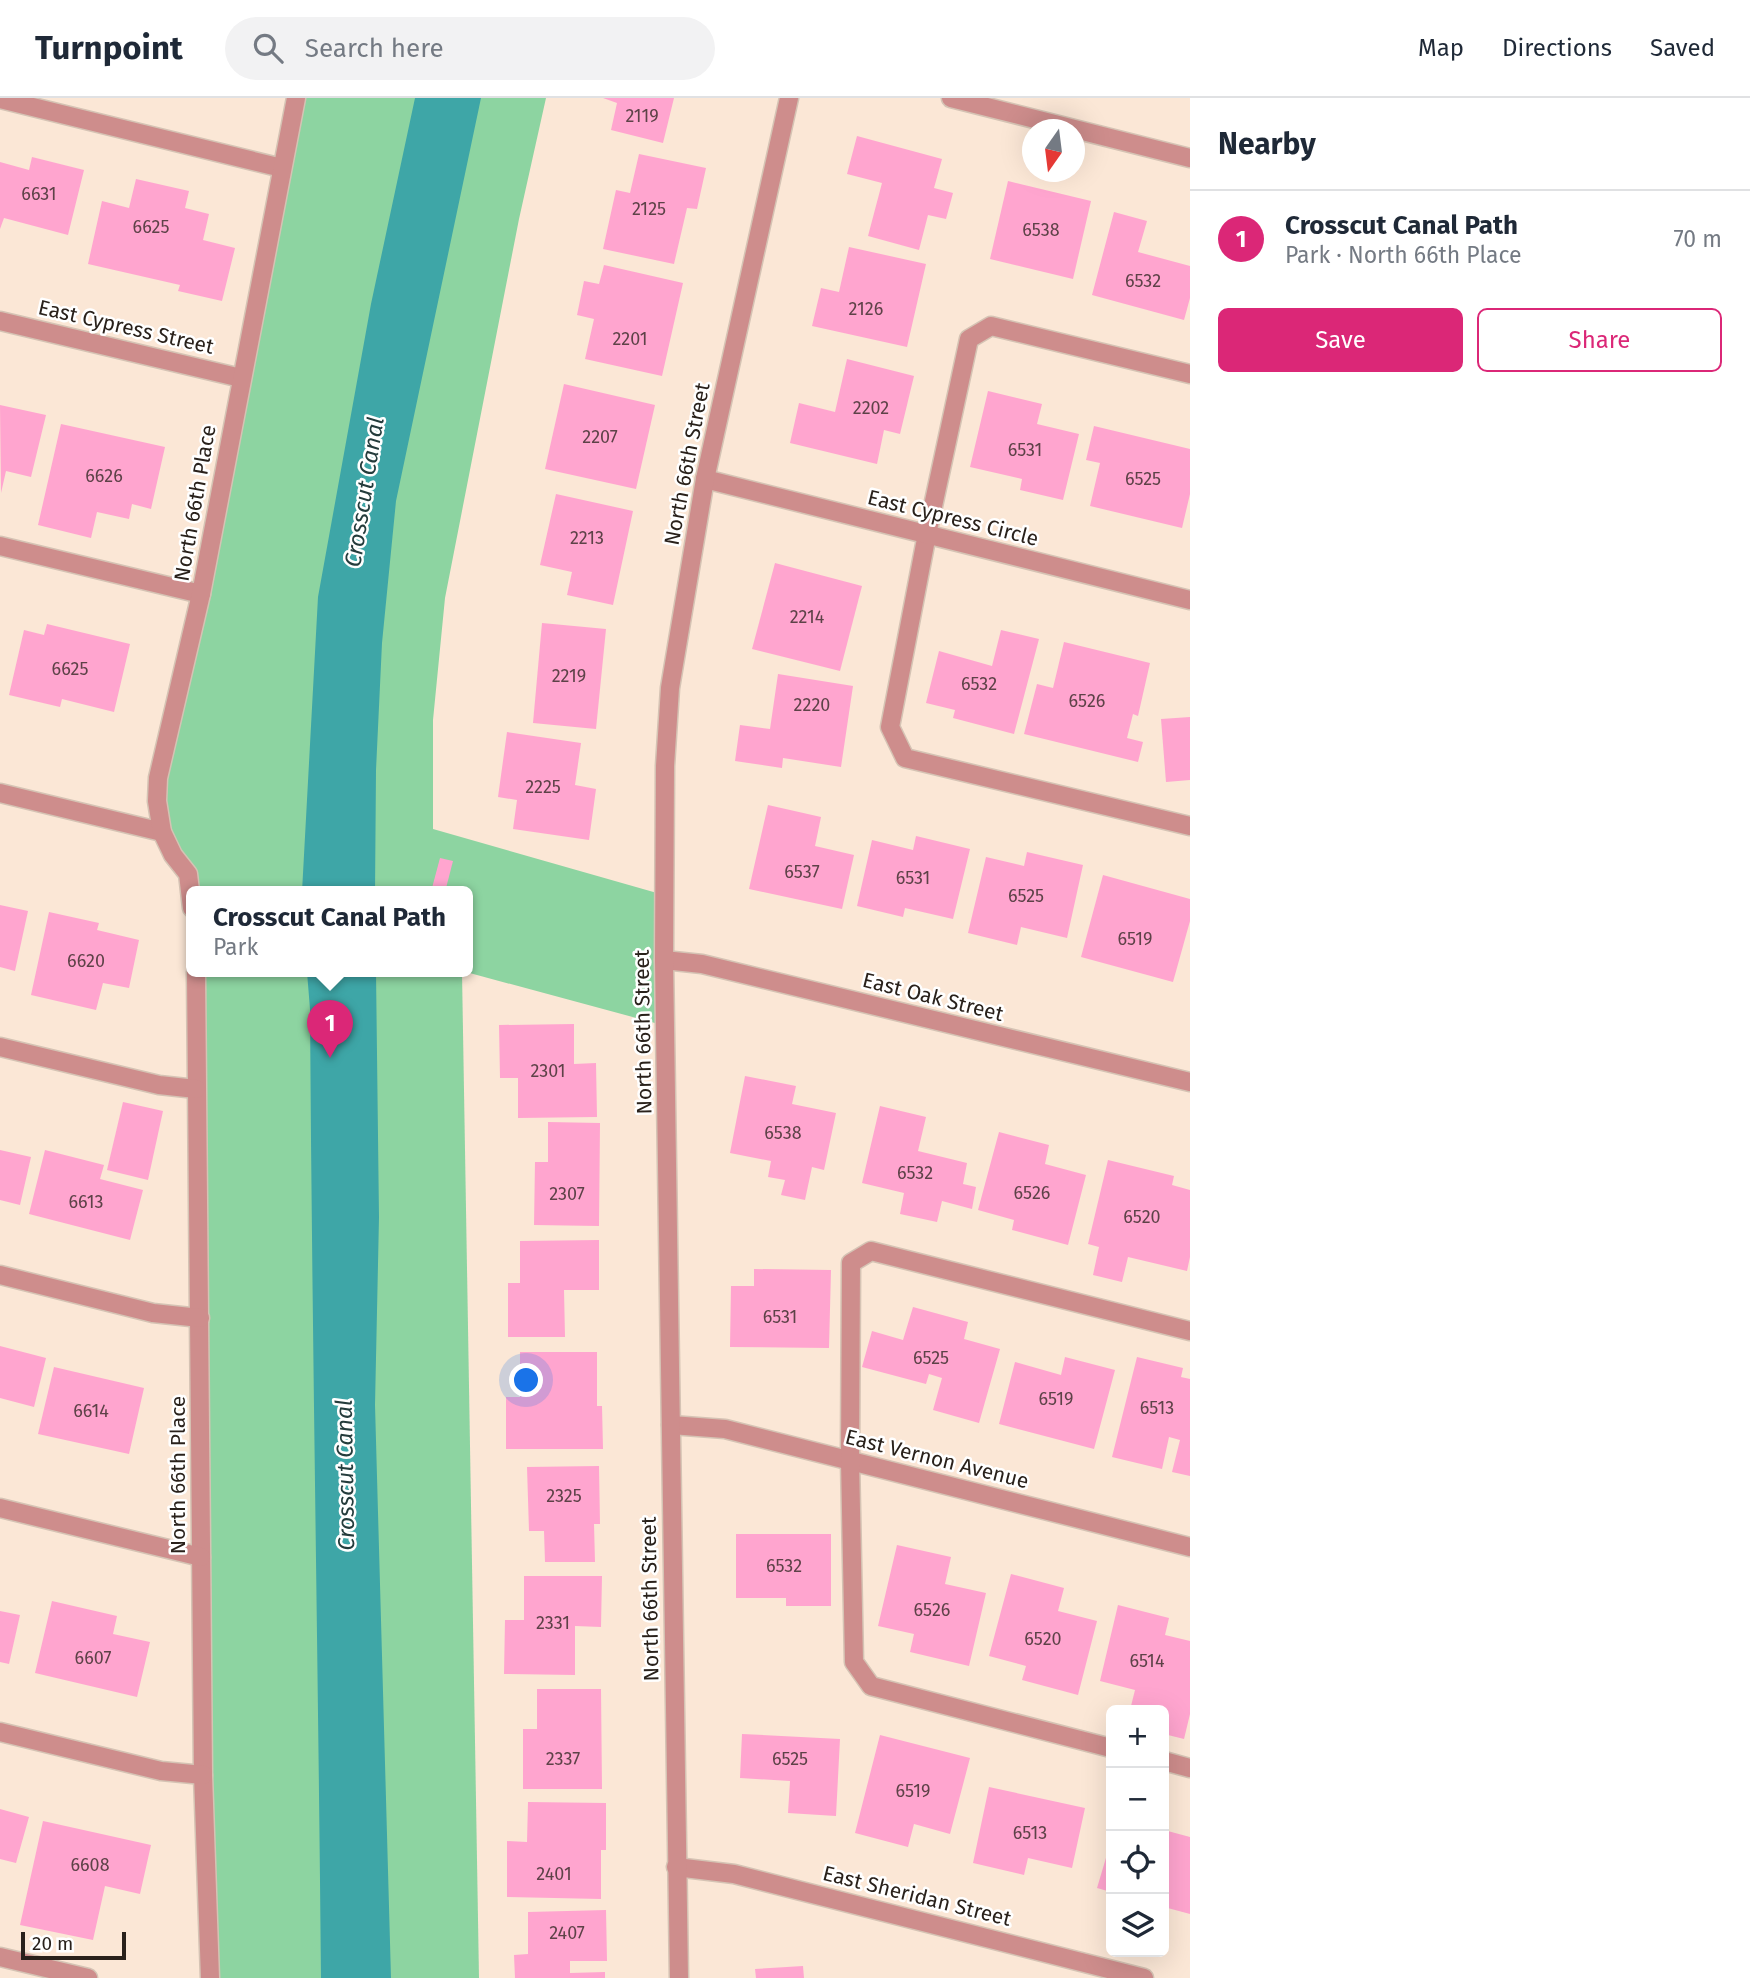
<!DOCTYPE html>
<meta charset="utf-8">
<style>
body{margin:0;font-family:"Fira Sans",sans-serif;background:#f2f2f3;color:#1f2937}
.controls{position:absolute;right:21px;bottom:21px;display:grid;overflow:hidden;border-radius:10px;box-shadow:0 7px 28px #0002}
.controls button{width:63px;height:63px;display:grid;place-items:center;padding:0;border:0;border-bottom:2px solid #e0e1e3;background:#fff;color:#1f2937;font:35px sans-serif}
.compass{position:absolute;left:1022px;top:21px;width:63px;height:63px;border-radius:50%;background:#fff;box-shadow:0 7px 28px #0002;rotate:194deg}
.scale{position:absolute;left:21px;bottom:18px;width:105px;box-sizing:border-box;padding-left:7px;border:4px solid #29211b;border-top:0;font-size:19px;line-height:24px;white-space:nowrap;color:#29211b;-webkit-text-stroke:5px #fff;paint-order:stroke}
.you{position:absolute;left:527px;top:1283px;width:24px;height:24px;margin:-18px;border:5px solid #fff;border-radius:50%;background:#1a73e8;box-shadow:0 0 0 10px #1a73e833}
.badge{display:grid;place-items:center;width:46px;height:46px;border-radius:50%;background:#db2777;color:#fff;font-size:23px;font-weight:700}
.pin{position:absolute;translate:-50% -58px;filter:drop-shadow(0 2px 4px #0008)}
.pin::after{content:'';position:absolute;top:37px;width:24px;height:21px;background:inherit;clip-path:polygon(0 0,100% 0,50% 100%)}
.popup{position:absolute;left:186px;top:788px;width:287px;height:91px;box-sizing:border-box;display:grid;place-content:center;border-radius:10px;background:#fff;filter:drop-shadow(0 2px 5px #0005);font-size:23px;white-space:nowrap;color:#747a83}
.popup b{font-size:26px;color:#1f2937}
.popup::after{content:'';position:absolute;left:50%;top:100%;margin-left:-14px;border:14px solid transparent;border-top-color:#fff}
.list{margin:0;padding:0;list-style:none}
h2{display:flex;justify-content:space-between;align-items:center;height:91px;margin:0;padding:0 28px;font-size:30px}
h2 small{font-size:23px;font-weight:400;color:#747a83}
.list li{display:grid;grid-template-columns:46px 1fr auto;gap:21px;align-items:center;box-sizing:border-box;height:98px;padding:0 28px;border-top:2px solid #e0e1e3}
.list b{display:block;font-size:26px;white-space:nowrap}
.list p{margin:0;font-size:23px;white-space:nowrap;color:#747a83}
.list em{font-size:23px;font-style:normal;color:#747a83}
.actions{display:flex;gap:14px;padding:21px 28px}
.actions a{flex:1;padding:16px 0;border:2px solid #db2777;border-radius:10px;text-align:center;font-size:24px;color:#db2777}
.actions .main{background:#db2777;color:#fff}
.icon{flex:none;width:38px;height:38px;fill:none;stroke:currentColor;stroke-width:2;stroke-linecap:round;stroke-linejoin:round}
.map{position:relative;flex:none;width:1190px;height:1880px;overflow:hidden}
header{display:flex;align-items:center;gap:42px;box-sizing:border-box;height:98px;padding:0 35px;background:#fff;border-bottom:2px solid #e0e1e3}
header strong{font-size:33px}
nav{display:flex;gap:38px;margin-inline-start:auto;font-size:24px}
.search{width:490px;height:63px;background:#f2f2f3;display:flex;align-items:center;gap:18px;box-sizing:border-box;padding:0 24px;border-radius:38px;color:#747a83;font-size:26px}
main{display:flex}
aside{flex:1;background:#fff}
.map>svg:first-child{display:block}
.green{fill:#8dd4a1}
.water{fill:#3ea6a7}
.building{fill:#ffa5cf}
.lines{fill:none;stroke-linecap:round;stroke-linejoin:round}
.minor-casing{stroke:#d5c3b4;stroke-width:21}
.minor{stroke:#ce8d8c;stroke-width:18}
.labels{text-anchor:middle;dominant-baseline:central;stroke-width:5;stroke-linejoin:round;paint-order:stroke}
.number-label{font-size:18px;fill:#5e4248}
.street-label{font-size:21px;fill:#29211b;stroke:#fff}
.water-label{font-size:23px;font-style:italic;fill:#243c3c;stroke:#fff}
</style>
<header>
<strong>Turnpoint</strong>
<div class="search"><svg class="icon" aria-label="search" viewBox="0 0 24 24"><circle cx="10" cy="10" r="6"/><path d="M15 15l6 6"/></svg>Search here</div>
<nav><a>Map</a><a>Directions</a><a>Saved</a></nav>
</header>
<main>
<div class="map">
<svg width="1190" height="1880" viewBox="0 0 1190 1880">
<rect width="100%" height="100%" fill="#fbe7d6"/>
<g class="green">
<path d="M296 0H546L519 121 445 500 433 622V731L664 797 666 928 466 874H468V794H192L157 703Z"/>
<path d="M196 874H462L479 1880H210Z"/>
</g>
<g class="water">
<path d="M415 0H481L396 403 382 545 376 672 375 794H302L318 499 371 206Z"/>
<path d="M307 874H376L379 1119 375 1307 391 1880H321C318 1557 312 1234 310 911Z"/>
</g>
<g class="building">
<path d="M603 0H674L663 45 611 32 617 5Z"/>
<path d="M857 38 942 61 934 90 953 95 946 121 928 117 919 152 868 138 882 85 847 76Z"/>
<path d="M639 56 706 70 697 111 687 110 674 166 603 151 616 92 630 95Z"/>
<path d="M32 59 84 72 68 137 4 120 0 131V64L29 72Z"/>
<path d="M136 81 189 93 185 110 209 116 203 142 235 150 222 203 178 193 180 187 88 166 102 103 129 110Z"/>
<path d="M1008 83 1091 103 1073 181 990 161Z"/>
<path d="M1114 114 1147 123 1138 154 1190 168V200L1184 222 1092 197Z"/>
<path d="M849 149 926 166 907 249 812 228 821 190 839 194Z"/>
<path d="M604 167 683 185 662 278 585 261 594 221 577 217 584 183 599 186Z"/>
<path d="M847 261 914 278 900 336 884 332 877 366 790 345 799 305 835 314Z"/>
<path d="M564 286 655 307 636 391 545 371Z"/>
<path d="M988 293 1042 306 1037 326 1079 336 1063 402 1020 392 1022 381 970 369Z"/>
<path d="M0 307 46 317 31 379 6 373 1 395Z"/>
<path d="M61 326 165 349 151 411 132 406 129 421 97 414 91 440 38 427Z"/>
<path d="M1094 328 1190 351V396L1182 430 1090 408 1100 365 1086 362Z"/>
<path d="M556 396 633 413 613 507 567 497 572 474 540 467Z"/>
<path d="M775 465 862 488 840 573 752 551Z"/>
<path d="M542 525 606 531 596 631 533 625Z"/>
<path d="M47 526 130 546 114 614 62 601 60 609 9 597 24 532 44 537Z"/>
<path d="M1001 532 1039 541 1014 636 953 620 955 612 926 605 939 553 992 568Z"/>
<path d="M1064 544 1150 565 1138 618 1133 616 1127 640 1143 644 1138 664 1024 636 1037 586 1053 590Z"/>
<path d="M778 576 853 588 841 669 783 660 782 670 735 663 740 627 770 631Z"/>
<path d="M1190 619V682L1166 684 1161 621Z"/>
<path d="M507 634 581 645 575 687 596 691 589 742 513 731 517 702 498 699Z"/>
<path d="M768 707 821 719 815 748 854 757 842 811 749 791Z"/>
<path d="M916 738 970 751 953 821 905 810 903 819 857 808 872 742 913 752Z"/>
<path d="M1027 754 1083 767 1067 840 1021 829 1017 847 968 835 986 759 1024 768Z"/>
<path d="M440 760 453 763 445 794 432 790Z"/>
<path d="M1103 777 1190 801V823L1173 884 1081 859Z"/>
<path d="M0 807 28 813 15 873 0 869Z"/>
<path d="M49 814 99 825 97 832 139 842 129 890 103 885 96 912 31 897Z"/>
<path d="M574 926V966L596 965 597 1019 518 1020V980H500L499 927Z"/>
<path d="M745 978 796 988 792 1006 836 1015 824 1072 812 1069 805 1102 781 1097 785 1082 768 1079 771 1063 730 1055Z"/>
<path d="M123 1004 163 1013 148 1082 107 1072Z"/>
<path d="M880 1008 926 1019 918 1053 967 1065 963 1086 976 1089 972 1111 942 1103 937 1124 900 1116 904 1095 862 1085Z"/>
<path d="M548 1024 600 1025 599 1128 534 1127 535 1064H548Z"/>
<path d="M999 1034 1049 1047 1045 1066 1086 1077 1068 1147 1012 1132 1014 1122 978 1112Z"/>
<path d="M0 1052 31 1059 20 1107 0 1102Z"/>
<path d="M45 1052 104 1067 100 1081 143 1092 130 1142 29 1116Z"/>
<path d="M1108 1062 1174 1078 1172 1087 1190 1092V1159L1187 1173 1128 1159 1122 1184 1093 1177 1099 1149 1088 1146Z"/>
<path d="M599 1142V1192H564L565 1239H508V1185H520V1143Z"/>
<path d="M754 1171 831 1172 829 1250 730 1249 731 1188H754Z"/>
<path d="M913 1209 968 1224 964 1241 1000 1251 979 1325 933 1312 942 1280 929 1276 926 1286 862 1269 872 1233 903 1242Z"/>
<path d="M0 1248 46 1260 34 1309 0 1300Z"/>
<path d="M520 1254H597V1308H602L603 1351H506V1299H520Z"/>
<path d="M1065 1259 1115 1272 1094 1351 999 1326 1015 1264 1061 1277Z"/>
<path d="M1137 1259 1183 1270 1181 1279 1190 1281V1378L1172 1374 1180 1342 1169 1339 1162 1371 1112 1359Z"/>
<path d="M54 1269 144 1290 129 1356 38 1336Z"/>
<path d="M599 1368 600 1426H594L595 1464H545L544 1433H529L527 1369Z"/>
<path d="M736 1436H831V1508H786V1500H736Z"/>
<path d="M897 1447 951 1459 945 1486 986 1495 969 1568 910 1554 914 1536 878 1528Z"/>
<path d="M1011 1476 1064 1490 1058 1513 1097 1523 1078 1597 1022 1582 1026 1568 989 1558Z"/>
<path d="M524 1478H602L601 1529 575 1528V1577L504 1576 505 1522H524Z"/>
<path d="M52 1503 117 1518 113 1536 150 1544 137 1599 35 1575Z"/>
<path d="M1118 1507 1169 1520 1165 1537 1190 1543V1616L1184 1641 1164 1636V1612H1130L1135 1592 1100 1583Z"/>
<path d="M0 1513 20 1517 9 1566 0 1564Z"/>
<path d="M537 1591H601L602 1691H523V1631H537Z"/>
<path d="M742 1636 840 1641 836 1718 788 1715 790 1683 740 1680Z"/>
<path d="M880 1637 970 1660 950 1736 914 1726 908 1749 855 1735Z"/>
<path d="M989 1689 1085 1710 1072 1770 1028 1760 1024 1777 973 1765Z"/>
<path d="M528 1704 606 1705V1752H601V1801L507 1799V1743L527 1744Z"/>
<path d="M0 1711 29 1719 16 1765 0 1761Z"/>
<path d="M43 1723 151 1747 140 1796 105 1788 93 1842 20 1827Z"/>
<path d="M1164 1732 1190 1739V1816L1164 1809Z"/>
<path d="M1111 1743V1794L1097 1790Z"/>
<path d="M606 1812 607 1863H570V1875L605 1874V1880H515L514 1857 528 1856V1814Z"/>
<path d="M803 1868 804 1880H756L755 1871Z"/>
</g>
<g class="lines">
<g class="minor-casing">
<g id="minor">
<path d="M951 0 1190 60"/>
<path d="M0 1 282 70"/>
<path d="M0 223 241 280"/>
<path d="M1190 276 991 228 969 241 927 436 890 629 905 660 1190 728"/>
<path d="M705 381 1190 502"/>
<path d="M0 448 201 496"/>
<path d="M0 695 162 734"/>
<path d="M192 810 188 776 173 757 162 734 157 703 158 680 201 496 296 0"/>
<path d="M664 862 702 866 1190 984"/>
<path d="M196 874 203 1677 210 1880"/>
<path d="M0 949 159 987 196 991"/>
<path d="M0 1177 153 1215 200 1220"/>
<path d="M671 1327 725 1331 1190 1449"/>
<path d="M0 1410 201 1459"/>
<path d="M0 1634 161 1673 203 1677"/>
<path d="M1111 1650 871 1588 854 1564 850 1362 851 1165 871 1153 1190 1233"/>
<path d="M1164 1663 1190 1670"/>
<path d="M676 1769 734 1776 1144 1880"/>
<path d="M0 1859 88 1880"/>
<path d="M679 1880 664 862 665 668 670 590 705 381 789 0"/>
</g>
</g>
<use href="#minor" class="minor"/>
</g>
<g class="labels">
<g class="number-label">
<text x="642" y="18">2119</text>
<text x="39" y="96">6631</text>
<text x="649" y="111">2125</text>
<text x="151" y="129">6625</text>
<text x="1041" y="132">6538</text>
<text x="1143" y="183">6532</text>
<text x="866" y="211">2126</text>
<text x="630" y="241">2201</text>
<text x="871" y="310">2202</text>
<text x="600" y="339">2207</text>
<text x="1025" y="352">6531</text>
<text x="104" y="378">6626</text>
<text x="1143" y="381">6525</text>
<text x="587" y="440">2213</text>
<text x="807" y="519">2214</text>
<text x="70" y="571">6625</text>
<text x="569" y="578">2219</text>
<text x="979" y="586">6532</text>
<text x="1087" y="603">6526</text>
<text x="812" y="607">2220</text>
<text x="543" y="689">2225</text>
<text x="802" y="774">6537</text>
<text x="913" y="780">6531</text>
<text x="1026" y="798">6525</text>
<text x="1135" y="841">6519</text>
<text x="86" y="863">6620</text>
<text x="548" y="973">2301</text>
<text x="783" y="1035">6538</text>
<text x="915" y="1075">6532</text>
<text x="1032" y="1095">6526</text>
<text x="567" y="1096">2307</text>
<text x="86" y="1104">6613</text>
<text x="1142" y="1119">6520</text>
<text x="780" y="1219">6531</text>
<text x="931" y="1260">6525</text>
<text x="1056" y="1301">6519</text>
<text x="1157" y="1310">6513</text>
<text x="91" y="1313">6614</text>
<text x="564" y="1398">2325</text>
<text x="784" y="1468">6532</text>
<text x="932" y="1512">6526</text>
<text x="553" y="1525">2331</text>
<text x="1043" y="1541">6520</text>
<text x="93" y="1560">6607</text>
<text x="1147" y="1563">6514</text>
<text x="563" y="1661">2337</text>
<text x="790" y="1661">6525</text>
<text x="913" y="1693">6519</text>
<text x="1030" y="1735">6513</text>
<text x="90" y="1767">6608</text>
<text x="554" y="1776">2401</text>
<text x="567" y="1835">2407</text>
</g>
<g class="street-label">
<text transform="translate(126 229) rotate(13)">East Cypress Street</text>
<text transform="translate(687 366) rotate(-79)">North 66th Street</text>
<text transform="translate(195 405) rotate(-80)">North 66th Place</text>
<text transform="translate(953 420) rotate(14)">East Cypress Circle</text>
<text transform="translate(933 899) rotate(14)">East Oak Street</text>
<text transform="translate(643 934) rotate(-91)">North 66th Street</text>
<text transform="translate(937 1361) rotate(14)">East Vernon Avenue</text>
<text transform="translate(178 1377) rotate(-90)">North 66th Place</text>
<text transform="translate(650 1501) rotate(-91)">North 66th Street</text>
<text transform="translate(917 1798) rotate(14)">East Sheridan Street</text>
</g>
<g class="water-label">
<text transform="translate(364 394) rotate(-81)">Crosscut Canal</text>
<text transform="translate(345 1377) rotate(-91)">Crosscut Canal</text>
</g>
</g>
</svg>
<div class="controls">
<button>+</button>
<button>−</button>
<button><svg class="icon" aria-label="locate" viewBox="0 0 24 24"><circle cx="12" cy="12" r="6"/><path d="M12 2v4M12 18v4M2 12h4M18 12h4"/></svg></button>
<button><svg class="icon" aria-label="layers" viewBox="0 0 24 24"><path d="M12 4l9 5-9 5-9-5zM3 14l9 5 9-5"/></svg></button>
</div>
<svg class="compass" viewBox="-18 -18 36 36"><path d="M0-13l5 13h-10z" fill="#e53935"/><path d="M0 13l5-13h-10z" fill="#747a83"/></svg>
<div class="scale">20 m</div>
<div class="you"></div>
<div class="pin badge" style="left:330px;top:960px">1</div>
<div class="popup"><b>Crosscut Canal Path</b>Park</div>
</div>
<aside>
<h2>Nearby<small></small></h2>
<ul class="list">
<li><span class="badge">1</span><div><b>Crosscut Canal Path</b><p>Park · North 66th Place</p></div><em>70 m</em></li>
</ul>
<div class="actions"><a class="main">Save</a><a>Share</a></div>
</aside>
</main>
